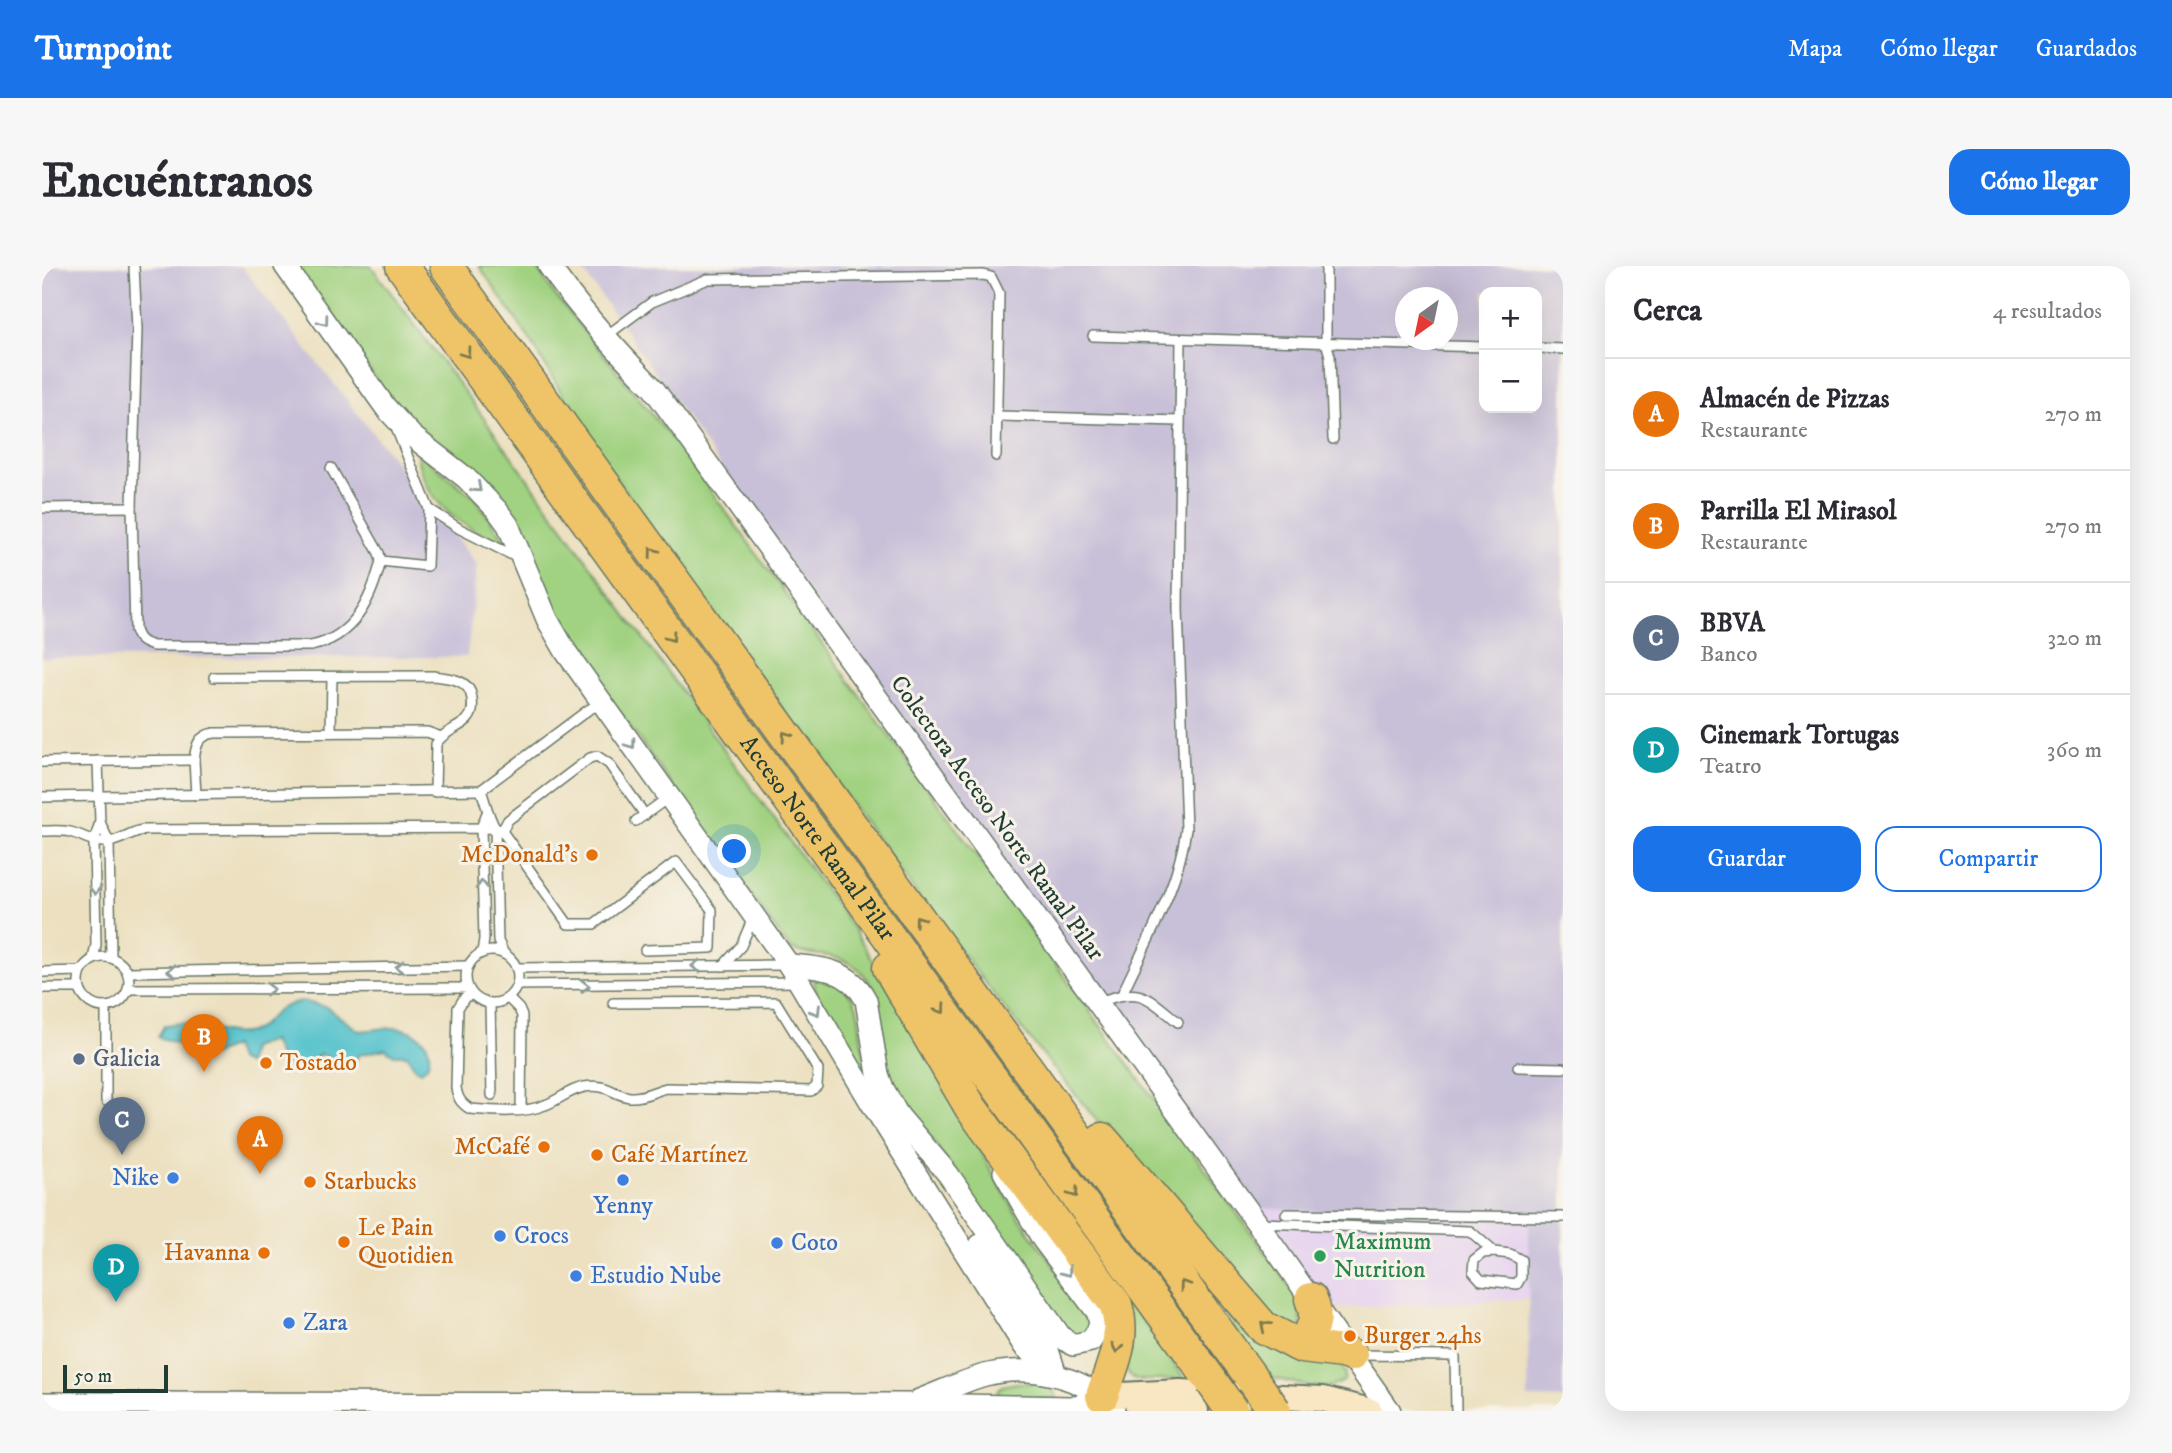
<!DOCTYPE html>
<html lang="es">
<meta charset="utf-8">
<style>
body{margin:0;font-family:"IM FELL DW Pica",serif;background:#f7f7f7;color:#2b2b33}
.controls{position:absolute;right:21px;top:21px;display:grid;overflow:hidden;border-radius:14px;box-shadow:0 7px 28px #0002}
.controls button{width:63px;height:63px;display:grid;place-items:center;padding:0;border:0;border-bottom:2px solid #e1e1e2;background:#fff;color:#2b2b33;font:35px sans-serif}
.compass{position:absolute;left:1353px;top:21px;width:63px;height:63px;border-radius:50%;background:#fff;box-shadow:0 7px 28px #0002;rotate:213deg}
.scale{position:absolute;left:21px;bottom:18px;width:105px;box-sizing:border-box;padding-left:7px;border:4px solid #1f3d34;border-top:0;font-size:19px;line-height:24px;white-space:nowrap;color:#1f3d34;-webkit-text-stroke:5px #f7f3e8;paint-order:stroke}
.you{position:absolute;left:693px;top:586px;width:24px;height:24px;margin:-18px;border:5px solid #fff;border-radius:50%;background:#1a73e8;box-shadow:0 0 0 10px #1a73e833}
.badge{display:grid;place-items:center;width:46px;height:46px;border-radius:50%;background:#1a73e8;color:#fff;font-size:23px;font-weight:700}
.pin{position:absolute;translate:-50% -58px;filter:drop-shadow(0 2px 4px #0008)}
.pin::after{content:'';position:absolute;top:37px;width:24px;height:21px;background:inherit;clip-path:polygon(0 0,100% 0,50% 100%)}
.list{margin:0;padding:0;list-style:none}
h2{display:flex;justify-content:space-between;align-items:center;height:91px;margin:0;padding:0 28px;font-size:30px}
h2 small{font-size:23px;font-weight:400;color:#7c7c81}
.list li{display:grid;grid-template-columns:46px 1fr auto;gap:21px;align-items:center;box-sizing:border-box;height:112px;padding:0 28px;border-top:2px solid #e1e1e2}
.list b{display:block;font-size:26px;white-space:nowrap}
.list p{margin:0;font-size:23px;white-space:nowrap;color:#7c7c81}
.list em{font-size:23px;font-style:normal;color:#7c7c81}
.actions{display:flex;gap:14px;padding:21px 28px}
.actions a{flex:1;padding:16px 0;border:2px solid #1a73e8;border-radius:21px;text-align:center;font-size:24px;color:#1a73e8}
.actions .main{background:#1a73e8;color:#fff}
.map{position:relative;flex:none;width:1521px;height:1145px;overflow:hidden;border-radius:21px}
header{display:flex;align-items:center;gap:42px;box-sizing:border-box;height:98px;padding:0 35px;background:#1a73e8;color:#fff}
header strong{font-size:33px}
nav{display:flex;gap:38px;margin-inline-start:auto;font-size:24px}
.intro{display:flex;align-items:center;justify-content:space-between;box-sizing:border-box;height:168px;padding:0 42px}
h1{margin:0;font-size:49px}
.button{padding:18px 32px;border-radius:21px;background:#1a73e8;color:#fff;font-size:24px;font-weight:700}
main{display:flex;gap:42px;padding:0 42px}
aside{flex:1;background:#fff;border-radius:21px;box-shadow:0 7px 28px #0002}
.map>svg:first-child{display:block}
.built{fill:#e6d2f0}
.industrial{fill:#c8bfd8;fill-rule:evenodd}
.green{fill:#a1d281;stroke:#60885a;stroke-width:2}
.water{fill:#55c2cc;stroke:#3a8080;stroke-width:2}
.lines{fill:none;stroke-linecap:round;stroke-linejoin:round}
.service-casing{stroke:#677665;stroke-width:12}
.tertiary-casing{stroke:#677665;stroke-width:24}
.secondary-casing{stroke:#677665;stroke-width:28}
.motorway-casing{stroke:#677665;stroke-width:35}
.service{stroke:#fff;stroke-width:9}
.tertiary{stroke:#fff;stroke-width:21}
.secondary{stroke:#f9e7c3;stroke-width:24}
.motorway{stroke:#efc469;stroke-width:32}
.motorway-bridge-casing{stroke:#677665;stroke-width:35;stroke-linecap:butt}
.motorway-bridge{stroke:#efc469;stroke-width:32}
.oneway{stroke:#8f9e9a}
.oneway2{stroke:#7d7a4c}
.food-dot{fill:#e8710a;stroke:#f7f3e8;stroke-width:2.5}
.service-dot{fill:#5c6f8a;stroke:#f7f3e8;stroke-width:2.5}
.shop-dot{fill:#3f7fe0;stroke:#f7f3e8;stroke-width:2.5}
.leisure-dot{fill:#2e9e5b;stroke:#f7f3e8;stroke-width:2.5}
.labels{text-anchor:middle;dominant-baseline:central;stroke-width:6;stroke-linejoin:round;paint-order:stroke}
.street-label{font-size:24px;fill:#1f3d34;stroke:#f7f3e8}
.food-label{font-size:24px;fill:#c56008;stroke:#f7f3e8;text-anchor:start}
.service-label{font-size:24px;fill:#4e5e75;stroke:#f7f3e8;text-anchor:start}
.shop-label{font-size:24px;fill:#366cbe;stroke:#f7f3e8;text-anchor:start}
.leisure-label{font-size:24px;fill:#27864d;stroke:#f7f3e8;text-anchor:start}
</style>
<header>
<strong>Turnpoint</strong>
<nav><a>Mapa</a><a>Cómo llegar</a><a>Guardados</a></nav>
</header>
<div class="intro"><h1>Encuéntranos</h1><a class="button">Cómo llegar</a></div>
<main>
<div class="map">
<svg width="1521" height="1145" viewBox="0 0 1521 1145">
<rect width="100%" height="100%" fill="#f7f3e8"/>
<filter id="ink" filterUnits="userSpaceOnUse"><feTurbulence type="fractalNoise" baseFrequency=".0143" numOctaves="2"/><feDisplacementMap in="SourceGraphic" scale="14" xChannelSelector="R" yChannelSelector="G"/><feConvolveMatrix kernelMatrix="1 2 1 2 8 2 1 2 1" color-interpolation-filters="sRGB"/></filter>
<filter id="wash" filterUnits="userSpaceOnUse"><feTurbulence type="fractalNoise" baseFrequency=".00686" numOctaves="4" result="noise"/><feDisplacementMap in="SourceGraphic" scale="28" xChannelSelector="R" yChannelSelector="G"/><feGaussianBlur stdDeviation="1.57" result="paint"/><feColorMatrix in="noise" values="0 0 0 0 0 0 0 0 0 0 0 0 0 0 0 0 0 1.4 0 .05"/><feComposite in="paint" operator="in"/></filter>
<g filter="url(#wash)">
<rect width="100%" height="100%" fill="#ece0c0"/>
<path class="built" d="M1213 942 1487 956V1033L1291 1042Z"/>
<g class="industrial">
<path d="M0 0H199L435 299 425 391 0 392Z"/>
<path d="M538 0H1521V1133L1486 1132 1487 956 1213 942 1055 736ZM1442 26H1495V142H1442ZM1364 32H1406V74H1364Z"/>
</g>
<g class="green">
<path d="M252 0H329L430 136 811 662 918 841 946 899 974 947 1050 1053 1047 1067 1028 1070 858 828C853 821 847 812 845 804 833 766 847 713 801 694 785 687 765 690 748 683L520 366 486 286 392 177 343 126Z"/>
<path d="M437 0H494L509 24 639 184 1256 1031 1260 1063H1239L1075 879 964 744 876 630 549 178 489 75Z"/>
<path d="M375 186 434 233 466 279C422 264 379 236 375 186Z"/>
<path d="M781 711C826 730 813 749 822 789 825 803 830 817 836 831 821 806 772 740 772 714Z"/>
<path d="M907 782 1143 1114H1094L1088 1110Z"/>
<path d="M1089 921 1175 1021 1298 1098 1303 1107 1302 1115C1281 1128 1252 1116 1229 1112Z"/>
<path d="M974 1117H1002L1010 1121 1016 1134 959 1132 955 1128 956 1124 960 1120Z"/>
</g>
<path class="water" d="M259 735 284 741 317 765C340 764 363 755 381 774 388 781 389 790 385 800L379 805 374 803 365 789H352L343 783 316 789 313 798 309 800 279 788 274 791 267 807 243 804 230 775 209 782 206 796 204 798 196 794 191 780 170 790 116 771 122 760C150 750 174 771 203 767 219 765 226 752 238 743 245 739 252 737 259 735Z"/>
</g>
<g filter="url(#ink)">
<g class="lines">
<g class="service-casing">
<g id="service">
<path d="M92 0 95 63 90 241 93 364C96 374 101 377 111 380H269C312 371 329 334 339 295"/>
<path d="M1284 0V76L1288 90 1291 173"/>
<path d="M564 70 610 36 666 13 941 9 949 11 957 27 954 190"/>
<path d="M1051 70 1442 81"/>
<path d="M1495 82 1521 83"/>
<path d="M956 150 1137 155"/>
<path d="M354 162 387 243 418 263 476 292"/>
<path d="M289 202 337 287 339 295 385 300 387 243"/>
<path d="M0 242 90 241"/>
<path d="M172 411 391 410C408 412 428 413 430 433 431 441 431 448 425 454 415 463 401 466 394 478L393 526"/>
<path d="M289 466 290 411"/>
<path d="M152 494 154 529"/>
<path d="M0 496 152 494C154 479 156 470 172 467L385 466 399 471"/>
<path d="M439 524C444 538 446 549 453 562L456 675 462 688"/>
<path d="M0 531 439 524 546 444 560 437"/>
<path d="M594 555 627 531"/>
<path d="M58 556 67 576 69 691"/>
<path d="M0 565C9 565 19 564 28 566 41 569 50 577 64 576 78 576 87 566 101 564L453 562 460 565 526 658H552L634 596 670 644 669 682 603 684"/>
<path d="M460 565 466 554 548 492 555 490 567 498 603 549"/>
<circle cx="450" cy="711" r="26"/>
<path d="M440 687 442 673 439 562 445 547"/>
<circle cx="62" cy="716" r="25"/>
<path d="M51 693 54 679 52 576 58 556 56 495"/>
<path d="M681 700 699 680 711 652"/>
<path d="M474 702 745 699"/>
<path d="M0 706 39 705"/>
<path d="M86 706 426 700"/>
<path d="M475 719 757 716"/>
<path d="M0 722H37"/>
<path d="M87 723 426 722"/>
<path d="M1081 726C1105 674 1137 620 1144 563L1136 343 1139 73"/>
<path d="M430 729 423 731 416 742 414 822C416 833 419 837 428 843 451 845 481 848 503 839 517 834 527 824 542 821 566 817 571 829 588 831 602 832 612 825 624 822L769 825 775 820 776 804 734 736 571 737"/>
<path d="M466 732 477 743 480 750 479 843"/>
<path d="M1057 736C1099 720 1104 730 1136 756"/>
<path d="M448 738 450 829"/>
<path d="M1476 801 1521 802"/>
<path d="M64 835V741"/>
<path d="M1244 948 1521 951"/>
<path d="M1217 957 1428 965 1452 986"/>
<path d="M1452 986 1468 988 1479 994V1011L1475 1018 1439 1014 1431 1005 1432 994 1441 987Z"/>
<path d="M1313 1089 1413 1090 1414 1145"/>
</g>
</g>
<g class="tertiary-casing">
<g id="tertiary">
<path d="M243 0 344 142 370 170 424 212 455 244 466 259 505 353 524 386 747 699 830 838 982 1080 1014 1109"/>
<path d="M507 0C538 44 573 83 611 122L1215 957 1348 1145"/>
<path d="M747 699C777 701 808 703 824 734L836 808 841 822 862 860"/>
<path d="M856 849 906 908 1019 1071 1031 1079 1049 1075 1058 1060 1056 1047 1001 974 962 906"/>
<path d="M938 979 1004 1078 1014 1109"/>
<path d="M877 1134C899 1126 921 1115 943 1109 986 1098 1044 1109 1072 1145"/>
<path d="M0 1137 868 1138 1029 1141 1044 1138 1060 1130"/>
</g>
</g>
<g class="secondary-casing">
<g id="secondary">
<path d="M1060 1130 1138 1126 1281 1133 1328 1145"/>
<path d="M1095 1138 1110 1142 1154 1145"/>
</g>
</g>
<g class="motorway-casing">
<g id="motorway">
<path id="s1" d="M360 0 1170 1116"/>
<path d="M404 0 1211 1114"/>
<path d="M847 702 929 842 1074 1039C1084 1074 1071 1097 1060 1130"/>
<path d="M1060 873 1221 1061 1260 1081 1300 1086 1309 1089"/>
<path d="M1254 1078C1273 1068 1277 1052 1269 1033"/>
</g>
</g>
<use href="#service" class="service"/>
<use href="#tertiary" class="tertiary"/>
<use href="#secondary" class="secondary"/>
<use href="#motorway" class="motorway"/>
<g class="motorway-bridge-casing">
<g id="motorway-bridge">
<path d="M1211 1114 1233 1145"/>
<path d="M1170 1116 1190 1145"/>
</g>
</g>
<use href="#motorway-bridge" class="motorway-bridge"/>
</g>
<defs><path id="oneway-chevron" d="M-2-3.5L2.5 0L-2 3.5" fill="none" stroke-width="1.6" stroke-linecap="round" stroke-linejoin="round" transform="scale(1.75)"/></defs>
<g class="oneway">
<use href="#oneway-chevron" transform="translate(282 55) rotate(54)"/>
<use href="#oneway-chevron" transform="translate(435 222) rotate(42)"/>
<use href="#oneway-chevron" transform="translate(589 478) rotate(54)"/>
<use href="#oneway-chevron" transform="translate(440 619) rotate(-92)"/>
<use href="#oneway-chevron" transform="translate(53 624) rotate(89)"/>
<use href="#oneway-chevron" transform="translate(654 700) rotate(179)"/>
<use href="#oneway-chevron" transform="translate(358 701) rotate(179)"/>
<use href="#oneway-chevron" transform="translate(130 705) rotate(179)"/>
<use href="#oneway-chevron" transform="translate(543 720)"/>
<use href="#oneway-chevron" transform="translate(228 723)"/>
<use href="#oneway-chevron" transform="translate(774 745) rotate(59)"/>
<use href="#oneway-chevron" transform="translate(1025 1006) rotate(52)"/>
</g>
<g class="oneway2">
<use href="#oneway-chevron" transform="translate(424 87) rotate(54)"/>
<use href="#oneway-chevron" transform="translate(611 286) rotate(-126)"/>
<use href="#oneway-chevron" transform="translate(629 371) rotate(54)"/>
<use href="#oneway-chevron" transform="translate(744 470) rotate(-126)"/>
<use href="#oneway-chevron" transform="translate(877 654) rotate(-126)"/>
<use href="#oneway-chevron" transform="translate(899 743) rotate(54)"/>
<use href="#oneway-chevron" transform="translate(1032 927) rotate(54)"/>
<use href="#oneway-chevron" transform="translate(1142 1019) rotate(-126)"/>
<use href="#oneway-chevron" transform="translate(1223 1060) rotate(-140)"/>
<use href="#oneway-chevron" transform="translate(1075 1082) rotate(104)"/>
</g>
</g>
<g class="food-dot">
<circle cx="550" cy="589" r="7"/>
<circle cx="224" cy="797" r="7"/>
<circle cx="502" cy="881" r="7"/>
<circle cx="555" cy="889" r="7"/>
<circle cx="268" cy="916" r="7"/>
<circle cx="302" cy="976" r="7"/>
<circle cx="222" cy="987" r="7"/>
<circle cx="1308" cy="1070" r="7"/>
</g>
<circle class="service-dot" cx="37" cy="793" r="7"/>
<g class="shop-dot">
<circle cx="131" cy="912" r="7"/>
<circle cx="581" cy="914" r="7"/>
<circle cx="458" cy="970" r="7"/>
<circle cx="735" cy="977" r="7"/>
<circle cx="534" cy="1010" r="7"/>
<circle cx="247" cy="1057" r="7"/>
</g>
<circle class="leisure-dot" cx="1278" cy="990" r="7"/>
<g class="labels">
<g class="street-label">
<text transform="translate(955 552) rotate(54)">Colectora Acceso Norte Ramal Pilar</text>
<text stroke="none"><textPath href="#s1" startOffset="707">Acceso Norte Ramal Pilar</textPath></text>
</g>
<g class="food-label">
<text x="536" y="589" text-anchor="end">McDonald's</text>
<text x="238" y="797">Tostado</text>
<text x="488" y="881" text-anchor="end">McCafé</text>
<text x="569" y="889">Café Martínez</text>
<text x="282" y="916">Starbucks</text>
<text x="316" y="962">Le Pain<tspan x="316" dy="28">Quotidien</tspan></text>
<text x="208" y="987" text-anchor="end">Havanna</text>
<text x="1322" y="1070">Burger 24hs</text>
</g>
<g class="service-label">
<text x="51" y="793">Galicia</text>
</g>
<g class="shop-label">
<text x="117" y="912" text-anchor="end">Nike</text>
<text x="581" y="940" text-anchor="middle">Yenny</text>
<text x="472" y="970">Crocs</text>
<text x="749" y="977">Coto</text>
<text x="548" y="1010">Estudio Nube</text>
<text x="261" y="1057">Zara</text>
</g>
<g class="leisure-label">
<text x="1292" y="976">Maximum<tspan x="1292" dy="28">Nutrition</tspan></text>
</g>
</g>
</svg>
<div class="controls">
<button>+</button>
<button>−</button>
</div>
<svg class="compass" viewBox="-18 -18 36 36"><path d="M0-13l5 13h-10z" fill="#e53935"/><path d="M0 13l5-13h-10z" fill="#7c7c81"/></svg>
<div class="scale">50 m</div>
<div class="you"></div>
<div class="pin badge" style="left:218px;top:908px;background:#e8710a">A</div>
<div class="pin badge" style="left:162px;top:806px;background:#e8710a">B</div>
<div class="pin badge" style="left:80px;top:889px;background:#5c6f8a">C</div>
<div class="pin badge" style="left:74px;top:1036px;background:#0f9aa8">D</div>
</div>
<aside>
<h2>Cerca<small>4 resultados</small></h2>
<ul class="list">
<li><span class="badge" style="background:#e8710a">A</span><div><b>Almacén de Pizzas</b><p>Restaurante</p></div><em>270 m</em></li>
<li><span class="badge" style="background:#e8710a">B</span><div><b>Parrilla El Mirasol</b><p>Restaurante</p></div><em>270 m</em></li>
<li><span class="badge" style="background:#5c6f8a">C</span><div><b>BBVA</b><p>Banco</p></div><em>320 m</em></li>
<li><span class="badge" style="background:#0f9aa8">D</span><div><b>Cinemark Tortugas</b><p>Teatro</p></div><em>360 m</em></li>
</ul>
<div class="actions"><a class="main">Guardar</a><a>Compartir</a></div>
</aside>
</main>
